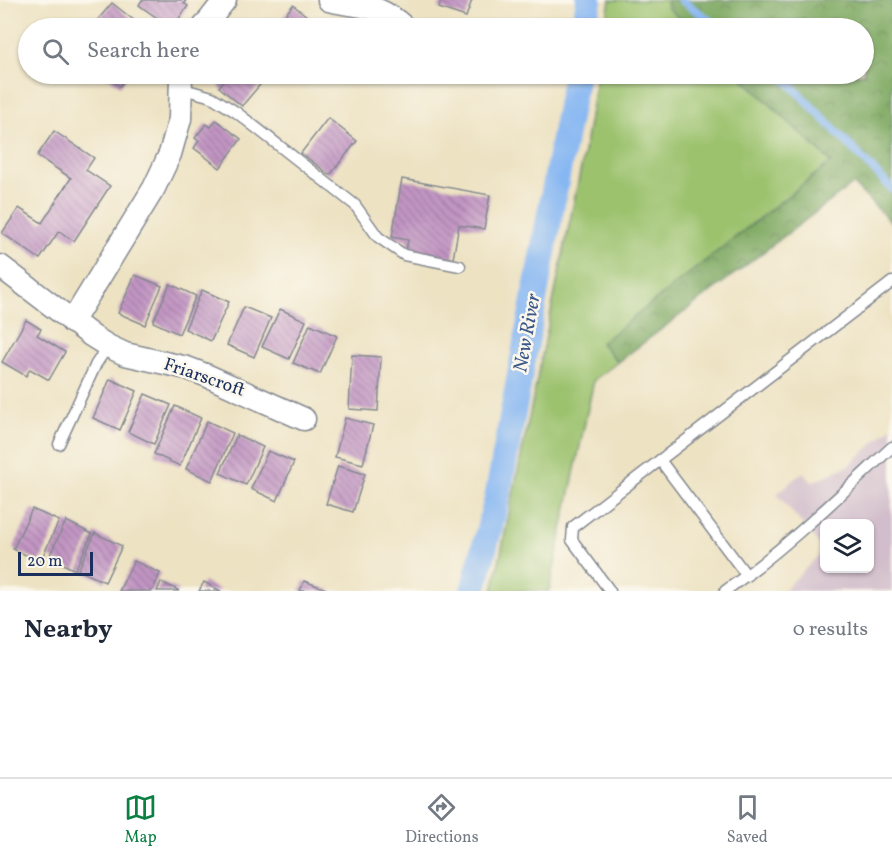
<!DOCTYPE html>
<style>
body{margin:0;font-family:Vollkorn,serif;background:#f6f6f7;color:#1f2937}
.controls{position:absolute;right:18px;bottom:18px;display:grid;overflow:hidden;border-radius:9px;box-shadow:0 2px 4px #0004}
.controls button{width:54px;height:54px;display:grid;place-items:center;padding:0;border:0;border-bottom:2px solid #e0e1e3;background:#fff;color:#1f2937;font:30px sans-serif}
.scale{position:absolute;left:18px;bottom:15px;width:75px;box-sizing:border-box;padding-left:6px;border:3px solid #1b2f5e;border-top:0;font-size:16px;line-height:21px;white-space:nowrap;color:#1b2f5e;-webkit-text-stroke:4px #fbf7ec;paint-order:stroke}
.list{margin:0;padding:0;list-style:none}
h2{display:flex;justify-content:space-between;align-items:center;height:78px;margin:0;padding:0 24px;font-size:26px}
h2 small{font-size:20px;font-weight:400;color:#747a83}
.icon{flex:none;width:33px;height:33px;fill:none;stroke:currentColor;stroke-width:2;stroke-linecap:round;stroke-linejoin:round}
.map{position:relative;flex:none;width:892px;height:591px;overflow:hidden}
.search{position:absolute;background:#fff;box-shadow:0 2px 4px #0004;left:18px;right:18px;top:18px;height:66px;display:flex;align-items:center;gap:15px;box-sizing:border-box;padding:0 21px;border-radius:33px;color:#747a83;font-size:22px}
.sheet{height:186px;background:#fff}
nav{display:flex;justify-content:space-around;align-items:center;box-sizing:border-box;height:84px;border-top:2px solid #e0e1e3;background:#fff;font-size:16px;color:#747a83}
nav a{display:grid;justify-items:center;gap:3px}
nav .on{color:#0b8043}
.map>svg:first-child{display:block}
.industrial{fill:#d1bdcb;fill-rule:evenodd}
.grass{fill:#9cc26e;stroke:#5c7866;stroke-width:1.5}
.forest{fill:url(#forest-crowns);stroke:#4c6c60;stroke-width:1.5}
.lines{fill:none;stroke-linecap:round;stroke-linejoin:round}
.stream{stroke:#87b7f2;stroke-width:8}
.canal{stroke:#87b7f2;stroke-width:26}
.building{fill:url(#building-back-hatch)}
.lane-casing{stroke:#848890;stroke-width:13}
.street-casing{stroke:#848890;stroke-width:25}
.lane{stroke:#fff;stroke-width:10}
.street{stroke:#fff;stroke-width:22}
.labels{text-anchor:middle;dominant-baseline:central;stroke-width:5;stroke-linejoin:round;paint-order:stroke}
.street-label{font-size:18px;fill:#1b2f5e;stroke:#fbf7ec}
.water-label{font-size:20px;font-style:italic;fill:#3b588a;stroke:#fbf7ec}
</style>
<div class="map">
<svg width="892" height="591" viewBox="0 0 892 591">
<defs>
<pattern id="forest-crowns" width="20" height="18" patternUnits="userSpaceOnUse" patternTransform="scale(1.5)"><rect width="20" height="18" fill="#7da861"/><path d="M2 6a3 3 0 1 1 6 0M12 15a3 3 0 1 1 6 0" fill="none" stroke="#668953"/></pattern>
<pattern id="building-back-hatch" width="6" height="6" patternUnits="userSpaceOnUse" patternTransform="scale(1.5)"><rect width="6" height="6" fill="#c295c3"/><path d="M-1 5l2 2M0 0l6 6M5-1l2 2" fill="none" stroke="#9d7aa2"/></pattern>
</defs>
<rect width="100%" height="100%" fill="#fbf7ec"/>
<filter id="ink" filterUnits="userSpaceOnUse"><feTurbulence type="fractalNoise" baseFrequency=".0167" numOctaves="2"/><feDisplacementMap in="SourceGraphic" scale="12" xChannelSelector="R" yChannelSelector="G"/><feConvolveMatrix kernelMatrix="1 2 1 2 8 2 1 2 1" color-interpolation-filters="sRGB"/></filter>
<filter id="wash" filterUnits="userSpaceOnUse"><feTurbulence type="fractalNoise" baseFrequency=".008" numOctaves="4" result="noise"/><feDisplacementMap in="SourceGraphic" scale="24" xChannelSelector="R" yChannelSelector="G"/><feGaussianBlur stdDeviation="1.35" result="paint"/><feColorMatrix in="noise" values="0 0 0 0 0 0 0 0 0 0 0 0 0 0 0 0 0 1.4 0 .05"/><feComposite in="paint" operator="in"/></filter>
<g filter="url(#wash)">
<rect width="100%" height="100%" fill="#ede2c2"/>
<path class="industrial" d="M892 427V591H783L824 550 777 494 803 472 812 482 848 466ZM824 524H870V568H824Z"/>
<g class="grass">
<path d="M610 0H668L667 7 690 28H605Z"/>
<path d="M597 74H738L832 162 601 343 618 362 594 380 549 591H493L583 158Z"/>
</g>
<path class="forest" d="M668 0H892V223L853 184 618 362 601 343 831 162 738 74H864V28H690L667 7Z"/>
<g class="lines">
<g class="stream">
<path d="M681 0 721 28"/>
<path d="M780 74 892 189"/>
</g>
<g class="canal">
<path d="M584 28 589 0"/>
<path d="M473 591 497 499 576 74"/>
</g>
</g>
<g id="blocks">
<g class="building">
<path d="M142 0H186L184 3 188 6 176 23 171 20 167 25 139 5Z"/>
<path d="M441 0H472L466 17 439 8Z"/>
<path d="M112 3 144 28H100L94 24Z"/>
<path d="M293 5 317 24 313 28H260L268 18 277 25Z"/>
<path d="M103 74H129L120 86Z"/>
<path d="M229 74H269L242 106 219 87Z"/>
<path d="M328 118 357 141 330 175 301 153Z"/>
<path d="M216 120 241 139 220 168 194 148 199 141 195 138 206 124 211 127Z"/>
<path d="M54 131 94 158 86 170 110 186 74 241 59 231 40 259 2 233 19 208 42 223 71 178 37 156Z"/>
<path d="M402 179 490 195 484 229 459 225 453 259 406 251 408 240 392 237Z"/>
<path d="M135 275 162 286 145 325 118 313Z"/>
<path d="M170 284 196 296 179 334 153 322Z"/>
<path d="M202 290 229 302 211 341 185 329Z"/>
<path d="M244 307 271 318 254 357 227 345Z"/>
<path d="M280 309 306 321 289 359 262 347Z"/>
<path d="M26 320 41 329 37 335 65 352 49 380 30 369 26 376 2 362Z"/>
<path d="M310 324 337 336 320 374 293 363Z"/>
<path d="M352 355 381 357 378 411 349 409Z"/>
<path d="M110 379 137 391 120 430 93 418Z"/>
<path d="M145 394 171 405 154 444 128 432Z"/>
<path d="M175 406 201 418 180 466 154 454Z"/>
<path d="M345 418 373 425 363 464 335 457Z"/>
<path d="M207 421 233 433 212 481 186 469Z"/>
<path d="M237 435 263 447 246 485 220 473Z"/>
<path d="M268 451 294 462 277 501 251 489Z"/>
<path d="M338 466 365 474 353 512 326 504Z"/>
<path d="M32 509 59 521 40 562 13 549Z"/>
<path d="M66 521 92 534 75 570 49 557Z"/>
<path d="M95 533 122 546 105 582 78 570Z"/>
<path d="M134 561 160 573 152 591H119Z"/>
<path d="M304 581 332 591H300Z"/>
<path d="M161 582 180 591H157Z"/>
<path d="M204 582 221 591H199Z"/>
</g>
</g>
</g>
<g filter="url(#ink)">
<use href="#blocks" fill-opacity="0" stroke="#848890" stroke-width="1.5"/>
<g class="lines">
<g class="lane-casing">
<g id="lane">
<path d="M180 88 212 97 236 112 355 205 378 237 404 255 460 266"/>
<path d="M59 444 96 364 108 346"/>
<path d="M660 460 747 576"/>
<path d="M610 591 572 540 573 527 892 282"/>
<path d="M725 591C786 548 838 497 892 447"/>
</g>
</g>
<g class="street-casing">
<g id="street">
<path d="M329 0C362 8 377 2 405 28"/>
<path d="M203 28 225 0"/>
<path d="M0 266 92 336 108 346 125 354 187 368 208 376 304 419"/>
<path d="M72 322 154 188 170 154 180 119 181 74"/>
</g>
</g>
<use href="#lane" class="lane"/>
<use href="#street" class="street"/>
</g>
</g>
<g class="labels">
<g class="street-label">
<text transform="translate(204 378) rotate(19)">Friarscroft</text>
</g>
<g class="water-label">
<text transform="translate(528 333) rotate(-80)">New River</text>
</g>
</g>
</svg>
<div class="controls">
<button><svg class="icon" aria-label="layers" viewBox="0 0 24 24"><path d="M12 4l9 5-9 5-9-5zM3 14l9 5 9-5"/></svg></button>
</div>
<div class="scale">20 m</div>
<div class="search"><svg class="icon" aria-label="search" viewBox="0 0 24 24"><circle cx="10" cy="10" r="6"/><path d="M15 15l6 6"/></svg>Search here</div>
</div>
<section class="sheet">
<h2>Nearby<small>0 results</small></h2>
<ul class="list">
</ul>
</section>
<nav>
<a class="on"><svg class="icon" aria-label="map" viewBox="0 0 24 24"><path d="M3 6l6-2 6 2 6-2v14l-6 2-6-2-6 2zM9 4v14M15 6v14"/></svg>Map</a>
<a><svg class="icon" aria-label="directions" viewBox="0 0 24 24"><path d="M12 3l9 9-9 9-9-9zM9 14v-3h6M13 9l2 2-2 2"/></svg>Directions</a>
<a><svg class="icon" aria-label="saved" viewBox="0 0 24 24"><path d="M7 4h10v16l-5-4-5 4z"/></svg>Saved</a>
</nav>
